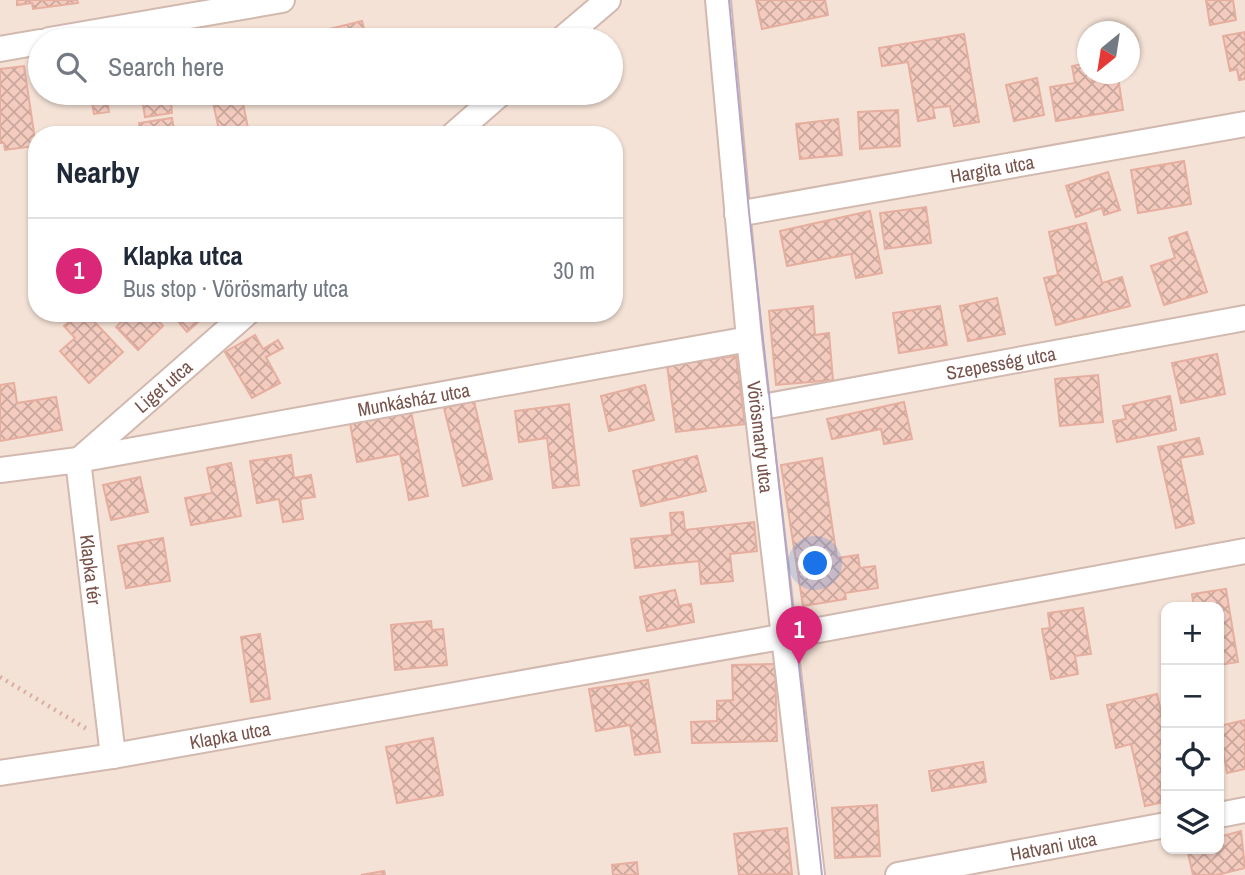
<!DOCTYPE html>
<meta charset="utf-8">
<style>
body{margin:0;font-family:"Archivo Narrow",sans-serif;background:#f6f6f7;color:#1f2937}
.controls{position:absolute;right:21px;bottom:21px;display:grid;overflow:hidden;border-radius:14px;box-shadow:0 2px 5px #0004}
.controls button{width:63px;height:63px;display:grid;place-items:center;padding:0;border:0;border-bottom:2px solid #e0e1e3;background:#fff;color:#1f2937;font:35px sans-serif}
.compass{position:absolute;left:1077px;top:21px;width:63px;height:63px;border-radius:50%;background:#fff;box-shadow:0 2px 5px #0004;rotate:210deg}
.you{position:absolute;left:816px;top:564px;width:24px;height:24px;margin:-18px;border:5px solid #fff;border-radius:50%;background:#1a73e8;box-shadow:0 0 0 10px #1a73e833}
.badge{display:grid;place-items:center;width:46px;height:46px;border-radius:50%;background:#db2777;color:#fff;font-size:23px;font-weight:700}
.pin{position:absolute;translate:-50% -58px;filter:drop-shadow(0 2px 4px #0008)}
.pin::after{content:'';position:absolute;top:37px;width:24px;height:21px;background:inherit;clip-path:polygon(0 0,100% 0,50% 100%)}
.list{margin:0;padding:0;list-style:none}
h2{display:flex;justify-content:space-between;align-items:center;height:91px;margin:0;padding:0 28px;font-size:30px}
h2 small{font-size:23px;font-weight:400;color:#747a83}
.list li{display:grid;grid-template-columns:46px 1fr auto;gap:21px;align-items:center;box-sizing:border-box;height:105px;padding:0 28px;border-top:2px solid #e0e1e3}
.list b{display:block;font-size:26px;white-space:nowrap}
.list p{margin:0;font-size:23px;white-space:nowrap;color:#747a83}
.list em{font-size:23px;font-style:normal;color:#747a83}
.icon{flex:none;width:38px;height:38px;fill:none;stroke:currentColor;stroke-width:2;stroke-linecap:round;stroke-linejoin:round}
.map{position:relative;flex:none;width:1245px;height:875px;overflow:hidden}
.search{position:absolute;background:#fff;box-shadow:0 2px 5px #0004;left:28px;top:28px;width:595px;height:77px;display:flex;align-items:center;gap:18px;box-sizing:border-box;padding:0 24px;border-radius:38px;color:#747a83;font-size:26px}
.panel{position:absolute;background:#fff;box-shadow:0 2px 5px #0004;left:28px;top:126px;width:595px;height:196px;border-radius:28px}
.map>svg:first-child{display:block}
.residential{fill:#f5e2d6;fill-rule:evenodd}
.building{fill:url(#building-cross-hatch);stroke:#e6ae9f;stroke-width:2}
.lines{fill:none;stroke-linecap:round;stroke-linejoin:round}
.minor-casing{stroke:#d2b9b0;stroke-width:28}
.path{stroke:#d8ada2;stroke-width:4.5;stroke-dasharray:2 5;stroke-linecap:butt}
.minor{stroke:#fff;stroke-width:24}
.tram{stroke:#b2a5c8;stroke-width:2}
.labels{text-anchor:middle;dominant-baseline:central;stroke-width:6;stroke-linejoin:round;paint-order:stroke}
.street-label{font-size:19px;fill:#78534b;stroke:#fff6ef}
</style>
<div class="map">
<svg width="1245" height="875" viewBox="0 0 1245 875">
<defs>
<pattern id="building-cross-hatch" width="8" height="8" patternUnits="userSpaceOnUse" patternTransform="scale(1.75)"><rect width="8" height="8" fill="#f3cbbf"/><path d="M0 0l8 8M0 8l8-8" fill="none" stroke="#caa79d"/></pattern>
</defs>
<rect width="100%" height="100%" fill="#fdf1e8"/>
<path class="residential" d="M0 0H1245V875H0ZM1088 32H1130V74H1088ZM40 40H611V93H40ZM37 135H614V313H37ZM1166 607H1219V849H1166Z"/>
<g class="building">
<path d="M17 0H77L78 3 33 9 32 3 17 5Z"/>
<path d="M756 0H825L828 15 762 29Z"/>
<path d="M1206 0H1233L1236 20 1210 25Z"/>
<path d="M362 21 367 40H315L313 33Z"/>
<path d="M1245 32V79L1239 80 1237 69 1230 71 1223 36Z"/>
<path d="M964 34 979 122 954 126 950 106 933 108 935 118 918 121 908 62 882 66 879 48Z"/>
<path d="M1088 63V74H1091L1092 81 1118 77 1123 110 1056 121 1050 87 1075 83 1072 66Z"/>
<path d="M24 66 36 146 5 150 4 143H0V69Z"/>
<path d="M1037 78 1044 115 1014 121 1006 85Z"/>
<path d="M67 93H106L109 112 94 114 91 96 68 99Z"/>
<path d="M116 93H170L172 113 145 117 141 93 116 97Z"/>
<path d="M218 93H241L249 133 220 135 212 98 219 97Z"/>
<path d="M898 110 900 146 860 149 858 112Z"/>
<path d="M172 118 175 135H141L139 123Z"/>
<path d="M838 119 842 155 800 159 796 124Z"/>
<path d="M1184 161 1191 204 1138 213 1131 170Z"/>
<path d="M1108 172 1120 210 1104 215 1102 208 1076 217 1066 186Z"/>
<path d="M926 207 931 243 885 249 880 213Z"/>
<path d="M870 211 882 273 856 278 851 254 787 266 780 231Z"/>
<path d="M1086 223 1102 283 1122 277 1130 306 1056 325 1044 278 1058 275 1049 232Z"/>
<path d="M1187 232 1207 292 1164 305 1151 266 1175 258 1169 238Z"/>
<path d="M997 298 1005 334 968 341 960 306Z"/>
<path d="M813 306 815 335 829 333 833 380 776 385 769 311Z"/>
<path d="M940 306 947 345 899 353 893 313Z"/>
<path d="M79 313H86L123 352 89 383 60 351 75 338 64 326Z"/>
<path d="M130 313H151L163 326 138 350 116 327Z"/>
<path d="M171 313H208L187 332Z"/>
<path d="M255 335 263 349 278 340 283 348 266 357 280 383 252 398 225 352Z"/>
<path d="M1217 354 1225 394 1181 403 1172 363Z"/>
<path d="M736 356 745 424 676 432 667 365Z"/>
<path d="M1098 375 1103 422 1060 426 1055 379Z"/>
<path d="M14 383 17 403 56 397 62 430 0 441V385Z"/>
<path d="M645 385 654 420 609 431 601 396Z"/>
<path d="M1170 396 1176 430 1117 442 1113 421 1126 419 1123 406Z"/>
<path d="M474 401 492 479 463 486 444 408Z"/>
<path d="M904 402 912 439 884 444 881 429 832 439 827 419Z"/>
<path d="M569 404 579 485 553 488 547 438 519 442 515 411Z"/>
<path d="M411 411 428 496 409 500 400 454 357 462 350 423Z"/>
<path d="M1199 438 1203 454 1180 458 1194 523 1176 528 1158 447Z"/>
<path d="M291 455 294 478 311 475 315 497 300 499 303 519 283 522 279 499 257 503 250 461Z"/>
<path d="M697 456 706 491 641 506 633 471Z"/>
<path d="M822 458 837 558 858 555 860 568 875 566 878 588 845 593 846 599 803 606 781 465Z"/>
<path d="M231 463 241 516 191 525 185 498 212 493 207 468Z"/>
<path d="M140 477 148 512 111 520 103 485Z"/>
<path d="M683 512 685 530 754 522 757 551 730 554 733 581 701 584 699 561 635 568 631 539 672 535 670 513Z"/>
<path d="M163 538 170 581 126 588 118 546Z"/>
<path d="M1226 589 1238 662 1219 665V607H1194L1192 594Z"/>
<path d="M675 590 679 606 691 604 694 622 647 631 640 597Z"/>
<path d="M1083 608 1091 654 1075 656 1078 674 1051 679 1042 629 1050 628 1048 613Z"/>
<path d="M431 621 432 630 443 629 447 665 395 670 391 625Z"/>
<path d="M260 634 270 699 251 702 241 637Z"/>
<path d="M775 664 777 741 692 743 691 722 717 721V701L733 700 732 665Z"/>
<path d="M648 680 660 752 635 755 630 725 596 731 589 689Z"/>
<path d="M1157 694 1162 716 1166 715V785L1161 787 1164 802 1145 806 1131 744 1116 748 1107 705Z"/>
<path d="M1245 720V769L1227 773 1219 726Z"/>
<path d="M433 738 443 795 397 803 386 747Z"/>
<path d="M983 762 986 782 932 791 929 771Z"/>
<path d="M877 805 880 856 835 858 832 808Z"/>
<path d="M787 828 792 874 739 875 734 834Z"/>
<path d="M1241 831 1245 868 1217 875H1193L1187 849H1219V837Z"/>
<path d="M637 862 638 875H613L612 865Z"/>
<path d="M384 871 385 875H361Z"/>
</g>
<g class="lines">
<g class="minor-casing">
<g id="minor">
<path id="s1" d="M718 0 749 339 812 875"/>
<path d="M49 40 282 0"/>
<path d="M561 40 608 0"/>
<path d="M0 49 40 42"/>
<path d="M453 135 501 93"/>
<path id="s2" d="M737 214 1245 124"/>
<path id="s3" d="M757 408 1245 318"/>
<path id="s4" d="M78 460 749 339"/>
<path id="s5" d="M79 460 247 313"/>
<path id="s6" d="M0 470 78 460 113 756"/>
<path id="s7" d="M0 773 113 756 786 636 1245 551"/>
<path d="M1219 815 1245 810"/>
<path id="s8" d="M898 875 1166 825"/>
</g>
</g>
<path class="path" d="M0 677 87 729"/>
<use href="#minor" class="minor"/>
<path class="tram" d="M729 0 749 212 822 875"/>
</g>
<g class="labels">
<g class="street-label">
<text stroke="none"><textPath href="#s2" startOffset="259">Hargita utca</textPath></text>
<text stroke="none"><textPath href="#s3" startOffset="248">Szepesség utca</textPath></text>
<text stroke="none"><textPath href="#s5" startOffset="112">Liget utca</textPath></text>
<text stroke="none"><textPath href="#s4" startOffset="341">Munkásház utca</textPath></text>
<text stroke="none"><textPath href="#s1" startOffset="439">Vörösmarty utca</textPath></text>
<text stroke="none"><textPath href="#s6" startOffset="189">Klapka tér</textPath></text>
<text stroke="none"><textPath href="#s7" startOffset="233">Klapka utca</textPath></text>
<text stroke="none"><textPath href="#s8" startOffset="158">Hatvani utca</textPath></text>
</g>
</g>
</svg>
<div class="controls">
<button>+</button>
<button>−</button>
<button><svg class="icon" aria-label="locate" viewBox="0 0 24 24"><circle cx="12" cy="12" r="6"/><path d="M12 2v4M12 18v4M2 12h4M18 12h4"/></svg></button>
<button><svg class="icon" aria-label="layers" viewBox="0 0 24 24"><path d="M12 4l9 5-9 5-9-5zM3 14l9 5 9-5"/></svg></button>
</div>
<svg class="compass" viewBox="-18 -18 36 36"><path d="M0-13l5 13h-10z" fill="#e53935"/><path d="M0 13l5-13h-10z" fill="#747a83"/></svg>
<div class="you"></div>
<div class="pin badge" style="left:799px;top:664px">1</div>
<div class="search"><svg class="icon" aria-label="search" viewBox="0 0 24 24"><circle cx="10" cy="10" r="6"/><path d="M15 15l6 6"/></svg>Search here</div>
<section class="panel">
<h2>Nearby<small></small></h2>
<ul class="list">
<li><span class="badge">1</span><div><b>Klapka utca</b><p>Bus stop · Vörösmarty utca</p></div><em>30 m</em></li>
</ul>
</section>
</div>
